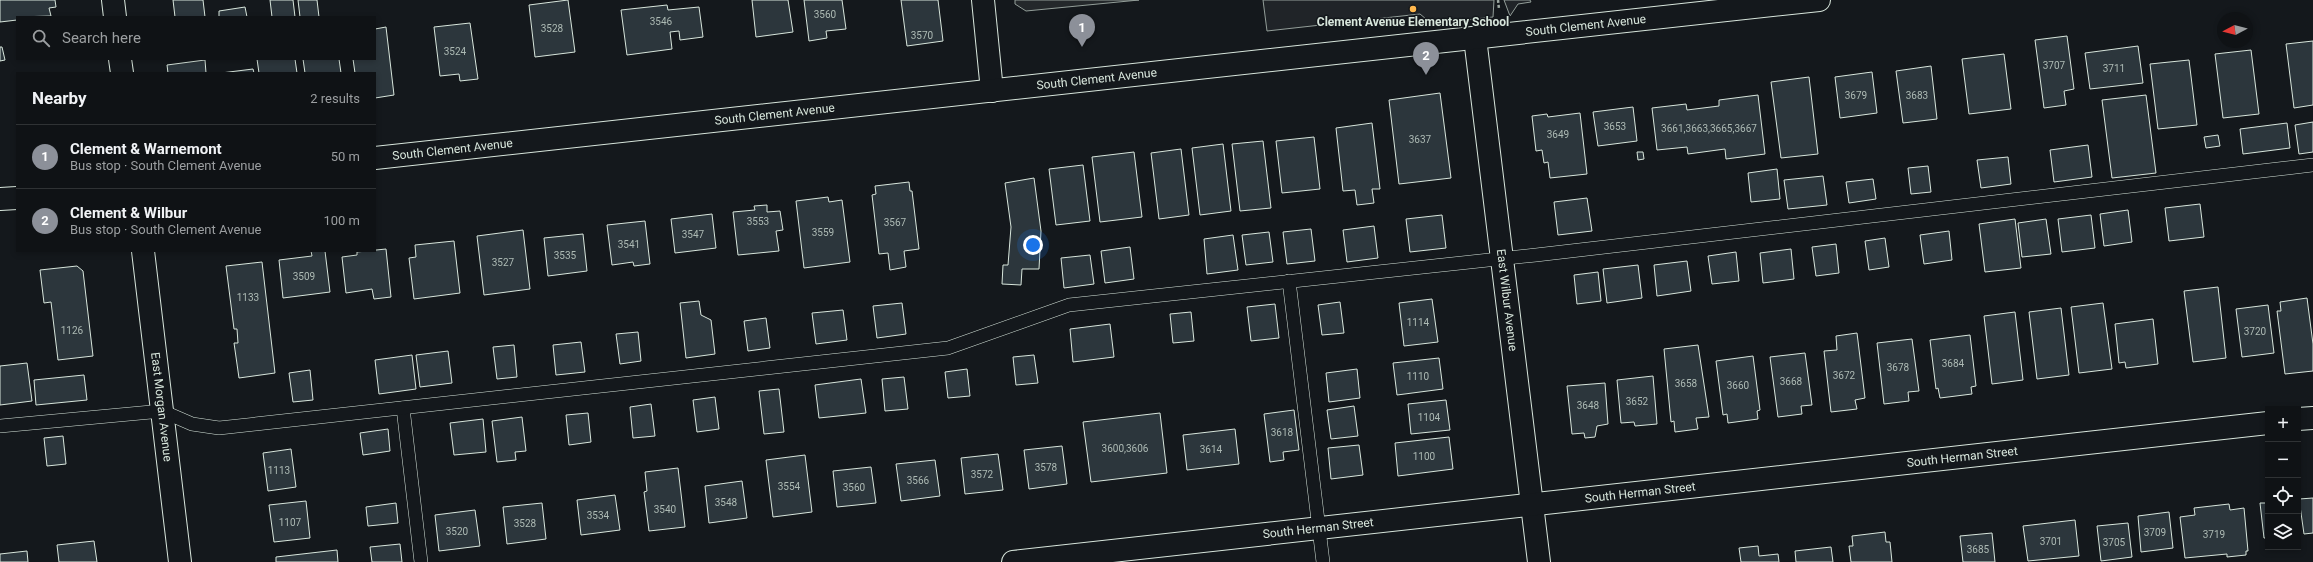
<!DOCTYPE html>
<meta charset="utf-8">
<style>
body{margin:0;font-family:Roboto,sans-serif;background:#181b1e;color:#f1f3f6}
.controls{position:absolute;right:12px;bottom:12px;display:grid;overflow:hidden;border-radius:0px;box-shadow:0 2px 6px #0003}
.controls button{width:36px;height:36px;display:grid;place-items:center;padding:0;border:0;border-bottom:1px solid #2f3234;background:#0f1215;color:#f1f3f6;font:20px sans-serif}
.compass{position:absolute;left:2217px;top:12px;width:36px;height:36px;border-radius:50%;background:#0f1215;box-shadow:0 2px 6px #0003;rotate:263deg}
.you{position:absolute;left:1033px;top:245px;width:14px;height:14px;margin:-10px;border:3px solid #fff;border-radius:50%;background:#1a73e8;box-shadow:0 0 0 6px #1a73e833}
.badge{display:grid;place-items:center;width:26px;height:26px;border-radius:50%;background:#8c9099;color:#fff;font-size:13px;font-weight:700}
.pin{position:absolute;translate:-50% -33px;filter:drop-shadow(0 1px 2px #0008)}
.pin::after{content:'';position:absolute;top:21px;width:14px;height:12px;background:inherit;clip-path:polygon(0 0,100% 0,50% 100%)}
.list{margin:0;padding:0;list-style:none}
h2{display:flex;justify-content:space-between;align-items:center;height:52px;margin:0;padding:0 16px;font-size:17px}
h2 small{font-size:13px;font-weight:400;color:#9b9ea0}
.list li{display:grid;grid-template-columns:26px 1fr auto;gap:12px;align-items:center;box-sizing:border-box;height:64px;padding:0 16px;border-top:1px solid #2f3234}
.list b{display:block;font-size:15px;white-space:nowrap}
.list p{margin:0;font-size:13px;white-space:nowrap;color:#9b9ea0}
.list em{font-size:13px;font-style:normal;color:#9b9ea0}
.icon{flex:none;width:22px;height:22px;fill:none;stroke:currentColor;stroke-width:2;stroke-linecap:round;stroke-linejoin:round}
.map{position:relative;flex:none;width:2313px;height:562px;overflow:hidden}
.search{position:absolute;background:#0f1215;box-shadow:0 2px 6px #0003;left:16px;top:16px;width:360px;height:44px;display:flex;align-items:center;gap:10px;box-sizing:border-box;padding:0 14px;border-radius:0px;color:#9b9ea0;font-size:15px}
.panel{position:absolute;background:#0f1215;box-shadow:0 2px 6px #0003;left:16px;top:72px;width:360px;height:180px;border-radius:0px}
.map>svg:first-child{display:block}
.green{fill:#202428;stroke:#939e99}
.parking{fill:#24282b;stroke:#939e99}
.building{fill:#2c363c;stroke:#d8e6dc}
.lines{fill:none;stroke-linecap:round;stroke-linejoin:round}
.service-casing{stroke:#d8e6dc;stroke-width:14}
.minor-casing{stroke:#d8e6dc;stroke-width:24}
.tertiary-casing{stroke:#d8e6dc;stroke-width:24}
.path{stroke:#9da8a2;stroke-width:2.5;stroke-dasharray:3 2;stroke-linecap:butt}
.service{stroke:#14181c;stroke-width:13}
.minor{stroke:#14181c;stroke-width:22}
.tertiary{stroke:#14181c;stroke-width:22}
.poi-dot{fill:#ffb74d;stroke:#14181c;stroke-width:1.5}
.labels{text-anchor:middle;dominant-baseline:central;stroke-width:3;stroke-linejoin:round;paint-order:stroke}
.number-label{font-size:10px;fill:#adbab4}
.poi-label{font-size:12px;font-weight:bold;fill:#d8e6dc;stroke:#14181c}
.street-label{font-size:12px;fill:#d8e6dc;stroke:#14181c}
</style>
<div class="map">
<svg width="2313" height="562" viewBox="0 0 2313 562">
<rect width="100%" height="100%" fill="#14181c"/>
<g class="green">
<path d="M1263 0H1494L1493 17 1432 24 1420 14 1267 31Z"/>
<path d="M1504 0H1530L1531 2 1518 4 1510 16Z"/>
</g>
<path class="parking" d="M1015 0H1139L1026 11 1015 4Z"/>
<g class="building">
<path d="M0 0H55L56 7 49 8 51 16 17 17V20L0 22Z"/>
<path d="M173 0H203L205 17H175Z"/>
<path d="M270 0H293L295 17H272Z"/>
<path d="M298 0H317L319 17H300Z"/>
<path d="M568 0 575 52 535 57 529 5Z"/>
<path d="M752 0H788L793 32 756 37Z"/>
<path d="M804 0H842L846 29 826 31 827 38 809 41Z"/>
<path d="M901 0H938L943 41 907 46Z"/>
<path d="M667 5 668 10 699 7 703 37 680 40 679 31 670 32 672 49 627 55 621 10Z"/>
<path d="M245 7 247 17H219V11Z"/>
<path d="M470 23 478 79 460 81 459 74 440 76 434 27Z"/>
<path d="M386 27 394 95 375 98V73H355L353 59H375V29Z"/>
<path d="M2067 36 2074 89 2064 91 2066 105 2044 108 2035 40Z"/>
<path d="M2313 41V105L2294 108 2286 44Z"/>
<path d="M2138 46 2143 83 2090 89 2085 53Z"/>
<path d="M0 47H2L5 60 0 61Z"/>
<path d="M2251 50 2259 114 2223 118 2215 54Z"/>
<path d="M2004 54 2011 109 1969 114 1962 59Z"/>
<path d="M257 59H295L297 73H259Z"/>
<path d="M303 59H339L341 73H305Z"/>
<path d="M205 60 206 73H168L167 65Z"/>
<path d="M2189 60 2197 125 2158 129 2150 64Z"/>
<path d="M1931 66 1937 119 1903 123 1896 71Z"/>
<path d="M253 69 254 73H221Z"/>
<path d="M1872 72 1877 113 1840 118 1835 77Z"/>
<path d="M1809 77 1818 154 1781 158 1771 82Z"/>
<path d="M1440 93 1451 178 1399 184 1389 100Z"/>
<path d="M1758 95 1765 154 1726 159 1725 149 1688 154 1687 147 1657 150 1652 108 1686 104 1687 110 1719 106V100Z"/>
<path d="M2146 95 2156 173 2112 178 2102 100Z"/>
<path d="M1633 107 1637 141 1598 146 1593 112Z"/>
<path d="M1580 113 1587 174 1550 178 1548 162 1544 163 1542 150 1536 151 1532 116 1547 114 1548 117Z"/>
<path d="M2313 122V152L2299 154 2295 125Z"/>
<path d="M1372 123 1380 189H1372L1374 203 1357 205 1355 190 1343 191 1336 128Z"/>
<path d="M2287 123 2290 148 2243 154 2240 129Z"/>
<path d="M2218 135 2220 146 2206 148 2204 137Z"/>
<path d="M1314 137 1320 189 1282 193 1276 141Z"/>
<path d="M1263 141 1271 208 1240 211 1232 144Z"/>
<path d="M1223 144 1231 211 1200 215 1192 148Z"/>
<path d="M2088 145 2092 177 2054 182 2050 150Z"/>
<path d="M1181 149 1189 215 1159 219 1151 153Z"/>
<path d="M1134 152 1142 217 1100 222 1092 157Z"/>
<path d="M1637 152H1643L1644 159 1638 160Z"/>
<path d="M2008 157 2011 184 1981 188 1977 160Z"/>
<path d="M1083 165 1090 221 1056 225 1049 169Z"/>
<path d="M1928 166 1931 192 1911 194 1908 168Z"/>
<path d="M1777 169 1780 199 1751 202 1748 173Z"/>
<path d="M1823 176 1827 205 1788 209 1784 180Z"/>
<path d="M1034 178 1041 231 1039 269H1022L1021 285 1002 284 1003 265H1008L1011 227 1005 183Z"/>
<path d="M1873 179 1876 199 1849 203 1846 182Z"/>
<path d="M909 182 910 191H912L919 249 904 251 906 267 890 270 888 253 879 254 872 195 876 194 875 186Z"/>
<path d="M828 197 829 202 842 200 850 262 804 268 796 201Z"/>
<path d="M1587 198 1592 231 1558 235 1554 202Z"/>
<path d="M2200 204 2204 237 2169 241 2165 208Z"/>
<path d="M767 205V212L780 211 783 230 776 231 779 251 738 255 733 212 755 210 754 206Z"/>
<path d="M2128 210 2132 242 2104 246 2100 214Z"/>
<path d="M712 214 716 248 675 253 671 219Z"/>
<path d="M1442 215 1446 248 1410 252 1406 219Z"/>
<path d="M2091 215 2095 248 2062 252 2058 219Z"/>
<path d="M2015 219 2021 268 1985 272 1979 224Z"/>
<path d="M2046 219 2051 254 2022 257 2018 223Z"/>
<path d="M645 221 650 264 634 266 633 262 612 265 607 225Z"/>
<path d="M1374 226 1378 258 1347 262 1343 230Z"/>
<path d="M1311 229 1315 261 1287 264 1283 232Z"/>
<path d="M523 230 530 289 484 295 477 236Z"/>
<path d="M1949 231 1952 260 1924 264 1920 235Z"/>
<path d="M1269 232 1273 262 1246 265 1242 235Z"/>
<path d="M583 234 587 271 548 276 544 238Z"/>
<path d="M1233 235 1238 270 1207 274 1204 239Z"/>
<path d="M1885 238 1889 267 1869 270 1865 241Z"/>
<path d="M454 241 460 293 414 299 409 258 416 257 415 245Z"/>
<path d="M1836 244 1839 273 1816 276 1812 247Z"/>
<path d="M1130 247 1134 279 1105 283 1101 251Z"/>
<path d="M386 249 391 297 374 299 372 289 346 293 342 257 357 255V252Z"/>
<path d="M1791 249 1794 279 1763 283 1760 253Z"/>
<path d="M311 251H325L330 292 283 298 279 260 312 256Z"/>
<path d="M1736 252 1739 281 1712 284 1708 256Z"/>
<path d="M1090 255 1094 284 1064 288 1061 258Z"/>
<path d="M1687 261 1691 291 1657 296 1654 265Z"/>
<path d="M262 262 275 373 239 378 234 343H238L237 329H234L226 266Z"/>
<path d="M1638 265 1642 298 1607 303 1603 269Z"/>
<path d="M77 266 83 271 93 356 58 360 51 302 44 303 40 270Z"/>
<path d="M1598 272 1601 301 1577 304 1574 275Z"/>
<path d="M2218 287 2226 358 2193 362 2184 291Z"/>
<path d="M2307 298 2313 344V371L2285 374 2277 311H2281L2280 302Z"/>
<path d="M1432 299 1438 342 1404 346 1399 303Z"/>
<path d="M699 301 701 315 711 320 715 354 686 358 680 303Z"/>
<path d="M1340 302 1344 333 1322 335 1318 305Z"/>
<path d="M902 303 906 334 877 338 873 306Z"/>
<path d="M2103 303 2112 369 2079 373 2071 307Z"/>
<path d="M1275 304 1279 338 1251 341 1247 307Z"/>
<path d="M2268 305 2274 353 2242 357 2236 309Z"/>
<path d="M2061 308 2069 375 2037 379 2029 312Z"/>
<path d="M843 310 847 340 816 344 812 313Z"/>
<path d="M1191 312 1194 341 1173 343 1170 314Z"/>
<path d="M2015 312 2023 380 1992 384 1984 316Z"/>
<path d="M766 318 770 348 748 351 744 321Z"/>
<path d="M2153 319 2158 364 2126 368 2125 362 2119 363 2115 324Z"/>
<path d="M1110 324 1114 357 1073 362 1070 329Z"/>
<path d="M638 332 641 361 620 364 616 334Z"/>
<path d="M1857 333 1865 398 1855 400 1857 409 1831 412 1824 351 1837 350 1836 336Z"/>
<path d="M1970 335 1976 386 1971 387 1972 394 1940 398 1938 388 1936 389 1930 340Z"/>
<path d="M1912 339 1919 391 1908 392 1909 401 1884 404 1877 343Z"/>
<path d="M581 342 585 372 556 375 553 345Z"/>
<path d="M514 345 517 377 497 379 493 347Z"/>
<path d="M1698 345 1709 417 1696 418 1698 429 1675 432 1674 421 1671 422 1664 349Z"/>
<path d="M448 351 452 383 420 387 416 355Z"/>
<path d="M1805 353 1812 405 1801 406 1802 414 1778 417 1770 357Z"/>
<path d="M412 355 416 389 379 394 375 360Z"/>
<path d="M1034 355 1038 383 1016 385 1013 357Z"/>
<path d="M1753 356 1760 410 1757 411 1758 419 1728 423 1727 414 1723 415 1716 361Z"/>
<path d="M1439 358 1443 389 1397 395 1393 363Z"/>
<path d="M27 363 32 401 0 405V366Z"/>
<path d="M967 369 970 396 948 398 945 372Z"/>
<path d="M1357 369 1360 398 1329 402 1326 373Z"/>
<path d="M310 370 313 400 293 402 289 373Z"/>
<path d="M84 375 87 400 36 405 34 380Z"/>
<path d="M1653 376 1657 424 1635 426 1634 422 1621 423 1617 380Z"/>
<path d="M904 377 908 409 885 411 882 379Z"/>
<path d="M861 379 866 413 819 418 815 385Z"/>
<path d="M1605 383 1608 424 1597 426 1595 437 1585 438 1584 433 1572 434 1567 386Z"/>
<path d="M779 389 784 432 764 434 759 391Z"/>
<path d="M715 397 719 429 697 432 693 400Z"/>
<path d="M1446 400 1450 430 1411 434 1408 404Z"/>
<path d="M651 404 655 436 633 438 630 407Z"/>
<path d="M1354 406 1358 436 1331 439 1327 410Z"/>
<path d="M1294 410 1299 450 1283 452 1284 460 1270 462 1264 414Z"/>
<path d="M588 413 591 442 569 445 566 415Z"/>
<path d="M1160 413 1167 473 1091 482 1083 422Z"/>
<path d="M522 417 526 451 515 452 516 460 497 462 492 421Z"/>
<path d="M483 419 486 452 454 455 450 423Z"/>
<path d="M388 429 390 451 363 455 360 433Z"/>
<path d="M1235 429 1239 464 1187 470 1183 435Z"/>
<path d="M63 436 66 464 47 466 44 438Z"/>
<path d="M1449 437 1453 469 1398 476 1395 443Z"/>
<path d="M1359 445 1363 475 1331 479 1328 448Z"/>
<path d="M1062 446 1067 484 1029 489 1024 450Z"/>
<path d="M291 449 296 487 268 491 263 453Z"/>
<path d="M998 454 1003 490 965 494 961 458Z"/>
<path d="M805 455 812 512 773 517 766 460Z"/>
<path d="M935 460 940 496 901 501 896 464Z"/>
<path d="M871 467 876 503 837 507 833 471Z"/>
<path d="M678 468 685 527 649 531 644 492 647 491 645 472Z"/>
<path d="M742 481 747 518 709 523 705 486Z"/>
<path d="M615 495 620 530 581 535 577 500Z"/>
<path d="M2313 498V533L2304 534 2299 499Z"/>
<path d="M306 501 310 538 274 542 269 505Z"/>
<path d="M396 503 398 523 368 526 366 507Z"/>
<path d="M542 503 546 539 507 544 503 507Z"/>
<path d="M2260 503H2268V538H2264Z"/>
<path d="M2229 504 2230 510 2244 508 2248 551H2246V555L2227 557V554L2185 558 2180 517 2195 515 2194 508Z"/>
<path d="M475 510 480 546 439 551 435 515Z"/>
<path d="M2169 512 2173 548 2141 552 2138 516Z"/>
<path d="M2075 520 2079 556 2028 561 2023 526Z"/>
<path d="M2128 523 2132 557 2101 561 2097 526Z"/>
<path d="M1885 532 1886 542H1890L1892 562H1851L1849 546H1853L1852 536Z"/>
<path d="M1992 533 1995 562H1963L1960 536Z"/>
<path d="M94 541 97 562H59L57 545Z"/>
<path d="M400 544 402 562H372L370 547Z"/>
<path d="M1758 546 1759 556 1778 554 1779 562H1741L1739 548Z"/>
<path d="M1831 547 1833 562H1796L1795 551Z"/>
<path d="M337 550 338 562H276V557Z"/>
<path d="M27 551 28 562H0V554Z"/>
</g>
<g class="lines">
<g class="service-casing">
<g id="service">
<path d="M1289 281 1323 562"/>
<path d="M403 408 421 562"/>
<path d="M0 426 162 411 192 424 219 428 948 348 1069 305 1536 255 2313 165"/>
</g>
</g>
<g class="minor-casing">
<g id="minor">
<path d="M113 0 115 17"/>
<path d="M983 0 992 91"/>
<path id="s1" d="M1475 38 1539 562"/>
<path d="M120 59 122 73"/>
<path id="s2" d="M143 251 180 562"/>
<path d="M2298 419 2313 418"/>
<path id="s3" d="M1013 562 2268 423"/>
</g>
</g>
<g class="tertiary-casing">
<g id="tertiary">
<path id="s4" d="M375 158 1819 0"/>
<path d="M0 199 17 198"/>
</g>
</g>
<path class="path" d="M1498 0 1499 9"/>
<use href="#service" class="service"/>
<use href="#minor" class="minor"/>
<use href="#tertiary" class="tertiary"/>
</g>
<circle class="poi-dot" cx="1413" cy="9" r="4"/>
<g class="labels">
<g class="number-label">
<text x="825" y="14">3560</text>
<text x="661" y="21">3546</text>
<text x="552" y="28">3528</text>
<text x="922" y="35">3570</text>
<text x="455" y="51">3524</text>
<text x="2054" y="65">3707</text>
<text x="2114" y="68">3711</text>
<text x="1856" y="95">3679</text>
<text x="1917" y="95">3683</text>
<text x="1615" y="126">3653</text>
<text x="1709" y="128">3661,3663,3665,3667</text>
<text x="1558" y="134">3649</text>
<text x="1420" y="139">3637</text>
<text x="758" y="221">3553</text>
<text x="895" y="222">3567</text>
<text x="823" y="232">3559</text>
<text x="693" y="234">3547</text>
<text x="629" y="244">3541</text>
<text x="565" y="255">3535</text>
<text x="503" y="262">3527</text>
<text x="304" y="276">3509</text>
<text x="248" y="297">1133</text>
<text x="1418" y="322">1114</text>
<text x="72" y="330">1126</text>
<text x="2255" y="331">3720</text>
<text x="1953" y="363">3684</text>
<text x="1898" y="367">3678</text>
<text x="1844" y="375">3672</text>
<text x="1418" y="376">1110</text>
<text x="1791" y="381">3668</text>
<text x="1686" y="383">3658</text>
<text x="1738" y="385">3660</text>
<text x="1637" y="401">3652</text>
<text x="1588" y="405">3648</text>
<text x="1429" y="417">1104</text>
<text x="1282" y="432">3618</text>
<text x="1125" y="448">3600,3606</text>
<text x="1211" y="449">3614</text>
<text x="1424" y="456">1100</text>
<text x="1046" y="467">3578</text>
<text x="279" y="470">1113</text>
<text x="982" y="474">3572</text>
<text x="918" y="480">3566</text>
<text x="789" y="486">3554</text>
<text x="854" y="487">3560</text>
<text x="726" y="502">3548</text>
<text x="665" y="509">3540</text>
<text x="598" y="515">3534</text>
<text x="290" y="522">1107</text>
<text x="525" y="523">3528</text>
<text x="457" y="531">3520</text>
<text x="2155" y="532">3709</text>
<text x="2214" y="534">3719</text>
<text x="2051" y="541">3701</text>
<text x="2114" y="542">3705</text>
<text x="1978" y="549">3685</text>
</g>
<g class="poi-label">
<text x="1413" y="22">Clement Avenue Elementary School</text>
</g>
<g class="street-label">
<text stroke="none"><textPath href="#s4" startOffset="1218">South Clement Avenue</textPath></text>
<text stroke="none"><textPath href="#s4" startOffset="726">South Clement Avenue</textPath></text>
<text stroke="none"><textPath href="#s4" startOffset="402">South Clement Avenue</textPath></text>
<text stroke="none"><textPath href="#s4" startOffset="78">South Clement Avenue</textPath></text>
<text stroke="none"><textPath href="#s1" startOffset="264">East Wilbur Avenue</textPath></text>
<text stroke="none"><textPath href="#s2" startOffset="157">East Morgan Avenue</textPath></text>
<text stroke="none"><textPath href="#s3" startOffset="955">South Herman Street</textPath></text>
<text stroke="none"><textPath href="#s3" startOffset="631">South Herman Street</textPath></text>
<text stroke="none"><textPath href="#s3" startOffset="307">South Herman Street</textPath></text>
</g>
</g>
</svg>
<div class="controls">
<button>+</button>
<button>−</button>
<button><svg class="icon" aria-label="locate" viewBox="0 0 24 24"><circle cx="12" cy="12" r="6"/><path d="M12 2v4M12 18v4M2 12h4M18 12h4"/></svg></button>
<button><svg class="icon" aria-label="layers" viewBox="0 0 24 24"><path d="M12 4l9 5-9 5-9-5zM3 14l9 5 9-5"/></svg></button>
</div>
<svg class="compass" viewBox="-18 -18 36 36"><path d="M0-13l5 13h-10z" fill="#e53935"/><path d="M0 13l5-13h-10z" fill="#9b9ea0"/></svg>
<div class="you"></div>
<div class="pin badge" style="left:1082px;top:47px">1</div>
<div class="pin badge" style="left:1426px;top:75px">2</div>
<div class="search"><svg class="icon" aria-label="search" viewBox="0 0 24 24"><circle cx="10" cy="10" r="6"/><path d="M15 15l6 6"/></svg>Search here</div>
<section class="panel">
<h2>Nearby<small>2 results</small></h2>
<ul class="list">
<li><span class="badge">1</span><div><b>Clement &amp; Warnemont</b><p>Bus stop · South Clement Avenue</p></div><em>50 m</em></li>
<li><span class="badge">2</span><div><b>Clement &amp; Wilbur</b><p>Bus stop · South Clement Avenue</p></div><em>100 m</em></li>
</ul>
</section>
</div>
